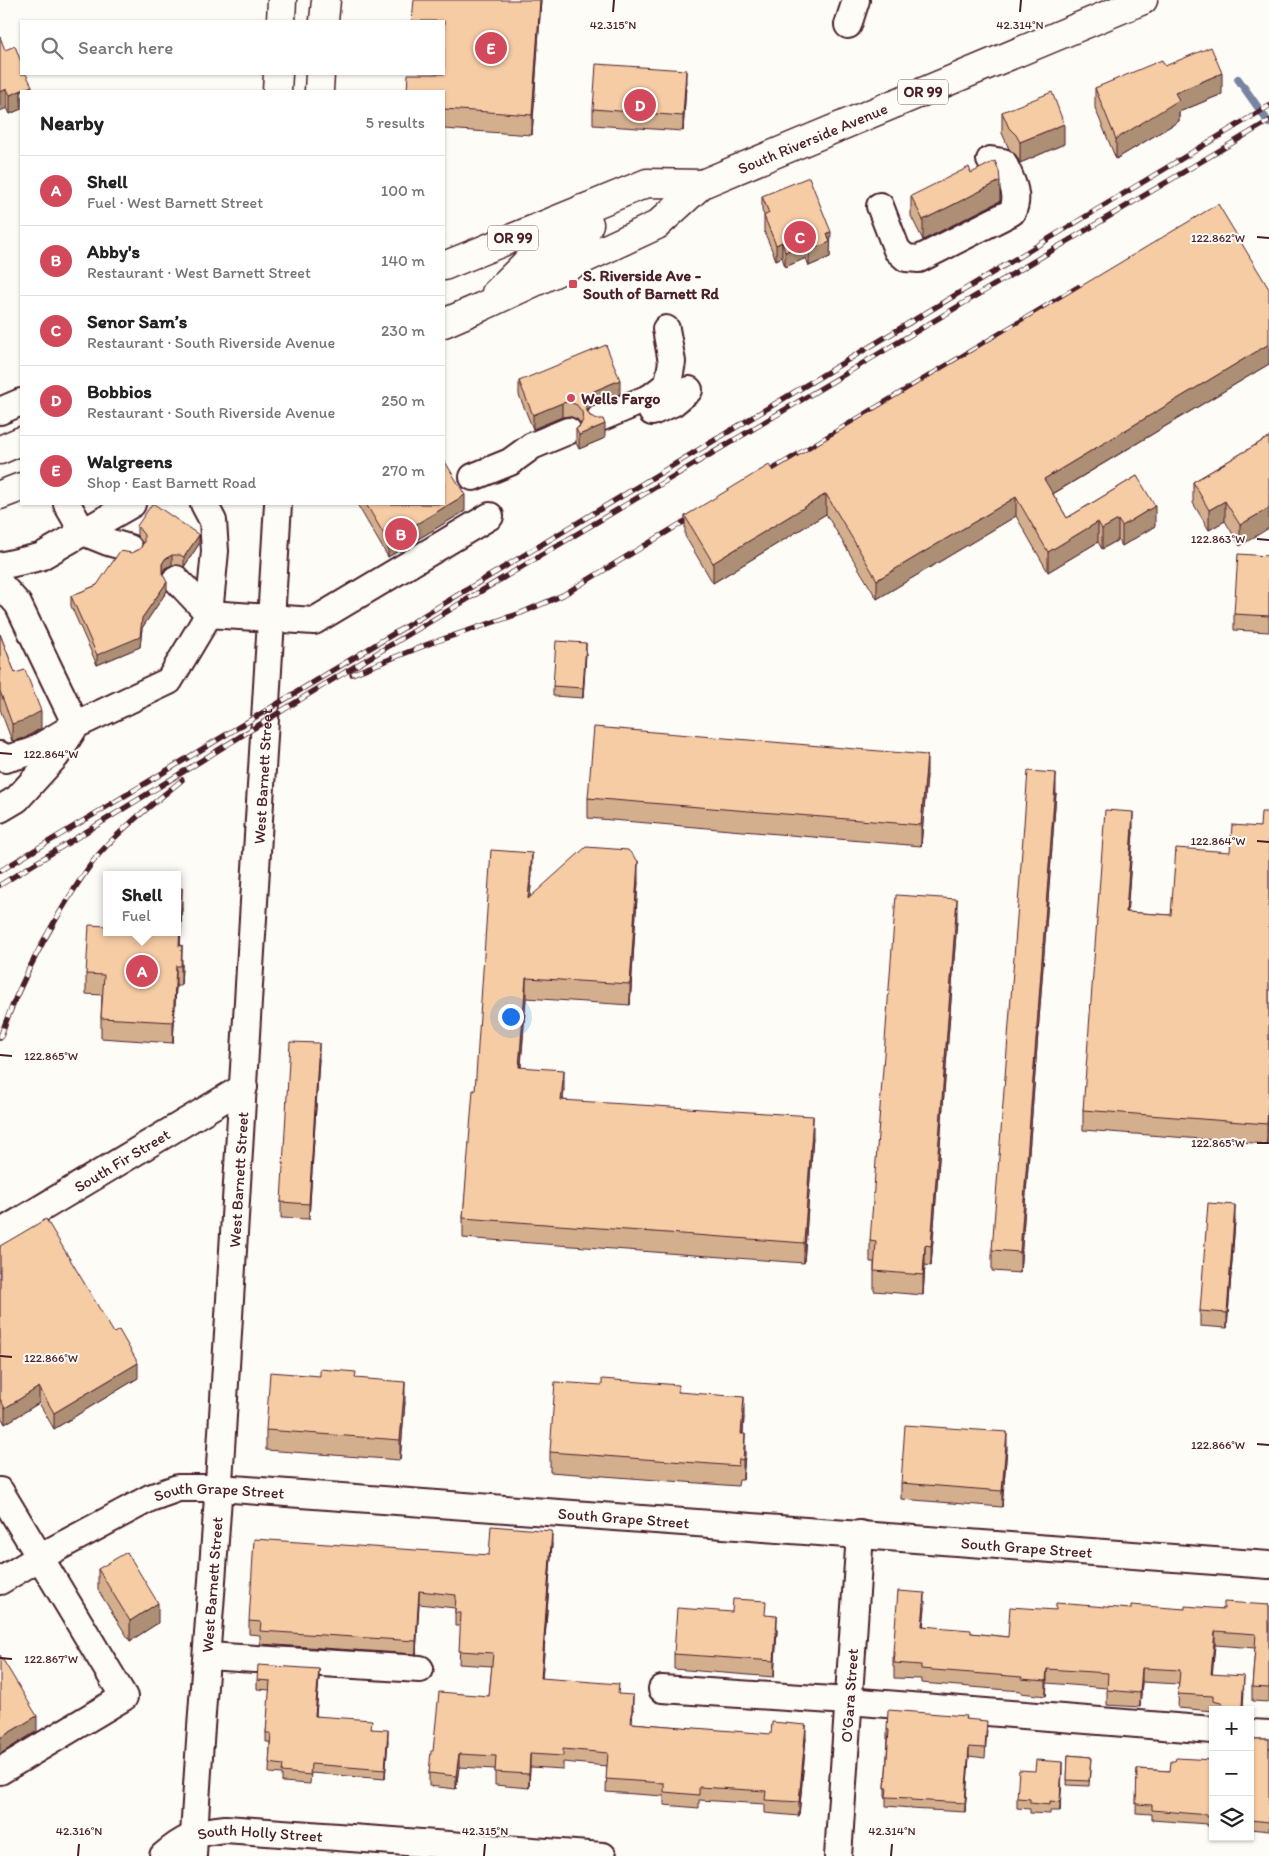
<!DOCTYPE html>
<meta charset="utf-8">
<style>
body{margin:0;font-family:Itim,sans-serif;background:#f6f6f6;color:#222}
.controls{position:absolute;right:15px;bottom:15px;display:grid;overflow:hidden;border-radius:0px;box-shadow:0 1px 4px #0004}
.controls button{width:45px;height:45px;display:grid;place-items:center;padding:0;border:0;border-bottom:1px solid #e0e0e0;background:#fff;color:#222;font:25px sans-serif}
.you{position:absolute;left:510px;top:1016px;width:18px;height:18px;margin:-12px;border:4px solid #fff;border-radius:50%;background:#1a73e8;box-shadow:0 0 0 8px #1a73e833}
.badge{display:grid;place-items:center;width:32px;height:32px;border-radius:50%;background:#d1495b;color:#fff;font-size:16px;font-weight:700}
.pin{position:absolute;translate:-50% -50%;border:2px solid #fff;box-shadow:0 1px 5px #0006}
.popup{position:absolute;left:103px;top:871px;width:78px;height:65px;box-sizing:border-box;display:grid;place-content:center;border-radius:0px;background:#fff;filter:drop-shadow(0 1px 4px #0005);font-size:16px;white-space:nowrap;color:#767676}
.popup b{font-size:19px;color:#222}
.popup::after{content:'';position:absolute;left:50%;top:100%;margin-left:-10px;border:10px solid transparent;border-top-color:#fff}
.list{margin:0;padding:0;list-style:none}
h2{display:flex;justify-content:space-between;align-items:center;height:65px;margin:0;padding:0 20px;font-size:21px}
h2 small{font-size:16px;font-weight:400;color:#767676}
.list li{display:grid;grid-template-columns:32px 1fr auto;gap:15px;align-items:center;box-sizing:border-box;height:70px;padding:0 20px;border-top:1px solid #e0e0e0}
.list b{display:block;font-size:19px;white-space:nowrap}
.list p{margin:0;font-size:16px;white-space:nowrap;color:#767676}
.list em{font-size:16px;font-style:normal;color:#767676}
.icon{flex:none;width:28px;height:28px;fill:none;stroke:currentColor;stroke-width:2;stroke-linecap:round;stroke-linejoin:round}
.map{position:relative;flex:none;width:1269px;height:1856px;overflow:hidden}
.search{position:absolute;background:#fff;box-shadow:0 1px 4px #0004;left:20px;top:20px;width:425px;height:55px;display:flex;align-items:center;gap:12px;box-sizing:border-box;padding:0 18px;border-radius:0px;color:#767676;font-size:19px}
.panel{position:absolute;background:#fff;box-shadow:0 1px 4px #0004;left:20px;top:90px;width:425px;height:415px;border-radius:0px}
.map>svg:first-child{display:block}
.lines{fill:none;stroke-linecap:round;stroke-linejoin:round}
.stream{stroke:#7784a2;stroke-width:8}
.minor-casing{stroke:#4a1f2b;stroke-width:30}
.major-casing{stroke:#4a1f2b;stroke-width:31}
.minor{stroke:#fdfcf7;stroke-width:26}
.major{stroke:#fdfcf7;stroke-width:28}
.rail-casing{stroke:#4a1f2b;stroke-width:5.5}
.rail{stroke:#fdfcf7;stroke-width:4;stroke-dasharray:11;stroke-linecap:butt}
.wall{fill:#d4af8e;stroke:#4a1f2b}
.shaded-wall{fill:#ac8f74;stroke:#4a1f2b}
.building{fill:#f6cca5;stroke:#4a1f2b}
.ticks{fill:none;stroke:#4a1f2b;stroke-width:2}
.poi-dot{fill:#d1495b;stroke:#fdfcf7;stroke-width:2}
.labels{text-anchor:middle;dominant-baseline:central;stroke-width:4;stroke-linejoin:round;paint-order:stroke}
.shield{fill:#fdfcf7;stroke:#806168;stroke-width:1}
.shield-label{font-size:15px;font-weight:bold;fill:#4a1f2b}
.street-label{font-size:16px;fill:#4a1f2b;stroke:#fdfcf7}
.poi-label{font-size:16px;font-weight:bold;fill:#4a1f2b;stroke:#fdfcf7;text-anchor:start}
.ticks-label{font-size:12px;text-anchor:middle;fill:#4a1f2b;stroke:#fdfcf7;stroke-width:4;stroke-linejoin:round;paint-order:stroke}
</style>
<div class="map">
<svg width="1269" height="1856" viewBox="0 0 1269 1856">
<rect width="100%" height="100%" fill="#fdfcf7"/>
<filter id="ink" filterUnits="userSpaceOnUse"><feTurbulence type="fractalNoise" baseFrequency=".02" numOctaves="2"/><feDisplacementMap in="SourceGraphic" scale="10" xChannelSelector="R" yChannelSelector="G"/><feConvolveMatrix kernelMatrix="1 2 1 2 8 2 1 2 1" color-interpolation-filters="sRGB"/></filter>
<g filter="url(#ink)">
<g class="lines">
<path class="stream" d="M1238 79 1269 123"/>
<g class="minor-casing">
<g id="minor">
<path d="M848 25 856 0"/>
<path d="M880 206 897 250 906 258 919 259 1012 212C1021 195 1010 178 1003 162L990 160"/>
<path d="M0 411 21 402"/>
<path d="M652 412 673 403 689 390"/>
<path d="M600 418 651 397 668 384 672 362 666 329"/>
<path d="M473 477 510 462 532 446 568 431"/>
<path d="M67 504 83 532 108 542 129 548"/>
<path d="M204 504 213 521 215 551 209 614"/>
<path d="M0 566 40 557 132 504"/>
<path d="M176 579 209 614"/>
<path d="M0 584 18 604 76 725 169 681 209 614 314 621 490 516"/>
<path d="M0 755 5 759 31 752 71 728"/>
<path d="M0 809 17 799 56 756 76 725"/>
<path id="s1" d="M0 1233 244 1087"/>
<path d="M0 1491 124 1697 0 1771"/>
<path id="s2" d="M0 1581 40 1557 150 1498 178 1488H219L1269 1565"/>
<path d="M207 1656 420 1669"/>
<path d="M662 1689 848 1701 1213 1730"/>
<path d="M1250 1733 1269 1734"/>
<path id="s3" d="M163 1856C182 1839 200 1831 225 1829L603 1856"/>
<path id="s4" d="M193 1856C199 1731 211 1607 219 1482 240 1156 260 830 278 504"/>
<path id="s5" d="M838 1856 860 1534"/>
</g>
</g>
<g class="major-casing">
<g id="major">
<path d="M281 21 282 0"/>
<path d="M324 21 326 0"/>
<path d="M277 91 278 74"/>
<path d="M319 91 320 74"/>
<path d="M444 266 647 183 702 184"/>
<path d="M496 293 532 257 582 236 586 231 589 224 582 209"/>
<path id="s6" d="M444 323 481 307 657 225 702 184 1143 0"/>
<path d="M0 450 21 441"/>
<path d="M0 495 21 487"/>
</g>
</g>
<use href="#minor" class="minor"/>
<use href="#major" class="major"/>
<g class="rail-casing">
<g id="rail">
<path d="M760 477 1078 287"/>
<path d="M352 674 431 643 521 613 563 595 695 515"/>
<path d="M0 871 1269 106"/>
<path d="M0 885 322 686 1269 121"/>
<path d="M0 1038C15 995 35 954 59 914 71 894 84 872 99 854 124 826 153 804 182 780"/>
</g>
</g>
<use href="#rail" class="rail"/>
</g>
<g class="wall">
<path d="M541 0 532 135 444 129V91Z"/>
<path d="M5 50 32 91H21V109L10 114 7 108Z"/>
<path d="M1165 66 1222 94 1179 112V121L1116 159 1095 108V88Z"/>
<path d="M686 86 683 131 593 125V109Z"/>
<path d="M1002 112 1064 144 1020 163 1016 155 1009 149 1002 133Z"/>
<path d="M762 196 831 246 830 247V257L809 266 806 258 785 267 782 257 776 260 764 231V215L762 211Z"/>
<path d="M911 196 1000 201 923 240 911 216Z"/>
<path d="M1269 364 1053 494 1067 518 1137 476 1155 526 1122 546 1118 540 1102 549 1098 542 1048 572 1016 516 877 599 826 514 713 583 685 536V516L773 471Z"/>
<path d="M519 381 620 394 594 404 588 409 587 411 605 438 579 449 576 443V429L581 424 577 419 569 416 562 417 533 429 519 395Z"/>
<path d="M1269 437 1240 546 1225 521 1209 530 1193 503V482Z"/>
<path d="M357 504H444L465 511 388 557Z"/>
<path d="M137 526 199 544 184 567 180 565H172L165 568 162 574 167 591 142 628 140 647 97 665 71 606V596L97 585 132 553 140 549 143 543 137 536Z"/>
<path d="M1269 556V632L1234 630V614Z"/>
<path d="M0 634 15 673 41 728 25 738 12 741 0 709Z"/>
<path d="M586 653 583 698 553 696V686Z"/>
<path d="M927 775 921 846 588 818V798Z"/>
<path d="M1056 793 1020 1273 992 1271V1250Z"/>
<path d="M1269 812V1113L1267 1144 1083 1130V1110L1133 832 1127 912 1171 915 1230 852 1260 827Z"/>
<path d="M532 874 530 897 638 882 630 1005 526 998 521 1067 564 1090 563 1100 813 1137 804 1263 463 1238V1218L475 1091Z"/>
<path d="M182 908 180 946 182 966 181 986H176L173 1043 101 1038V1018L102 995 86 994V974L107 926Z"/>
<path d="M957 920 931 1266 925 1265 923 1295 874 1291V1262H870V1241Z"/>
<path d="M319 1059 309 1219 281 1218V1202Z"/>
<path d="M1235 1221 1227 1328 1200 1326V1311Z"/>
<path d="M0 1246 138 1378 54 1429 39 1403 5 1424 0 1415Z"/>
<path d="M356 1378 405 1402 400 1460 266 1450V1430Z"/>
<path d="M679 1392 744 1417 743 1434 745 1454 743 1480H739L738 1486 550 1472V1452Z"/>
<path d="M1007 1448 1002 1507 901 1499V1483Z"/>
<path d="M552 1544 542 1679 619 1694 633 1709 632 1723 806 1738 799 1816 765 1813V1804L699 1800V1808L664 1805V1796L606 1792 607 1766 563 1762V1769L530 1767 529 1788 495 1785V1769L459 1767 456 1789 429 1786V1773L433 1751 489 1696 492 1666 459 1664 461 1626H455V1608L419 1604 416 1654 260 1644V1635L249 1634V1621L489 1555Z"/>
<path d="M98 1569 158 1623 130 1641 98 1590Z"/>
<path d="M1269 1605V1702L1252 1701V1687L1255 1648 1215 1645 1212 1674 1244 1691 1243 1710H1213V1711L1178 1708 1179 1684 1142 1682 1140 1707 1107 1705V1688L1047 1683 1046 1696 1021 1693V1691L921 1683V1679L894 1678V1667H893V1652L925 1607 923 1626 971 1633 1008 1637 1056 1610 1224 1609Z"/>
<path d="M766 1615 777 1631 774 1677 674 1669V1654Z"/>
<path d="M319 1678 316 1716 372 1729 388 1740 385 1779 311 1773 310 1784 282 1782V1774L269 1773 270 1742H266V1733L270 1690 257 1689V1680Z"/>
<path d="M966 1719 987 1730 985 1758 969 1756 965 1812 911 1809V1808L886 1806V1797H885V1788L888 1739H887V1729Z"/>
<path d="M1250 1739H1269V1831L1250 1829Z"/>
<path d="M1068 1755 1091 1757 1089 1786 1067 1785Z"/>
<path d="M1213 1760V1826H1207V1824L1152 1820V1814L1136 1813 1137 1769 1170 1771Z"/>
<path d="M1035 1771 1062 1772 1060 1811H1050V1814L1030 1813V1809L1017 1808V1798Z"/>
</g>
<g class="shaded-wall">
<path d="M540 0H541L532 135V115Z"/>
<path d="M686 70V86L683 131V116Z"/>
<path d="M1222 73V94L1179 112V121L1116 159V139L1175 93Z"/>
<path d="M32 86V91H21V109L10 114V95Z"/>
<path d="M7 89V108L0 111V92Z"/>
<path d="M1064 124V144L1020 163V142Z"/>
<path d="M1000 181V201L923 240V220Z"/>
<path d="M831 232 830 257 809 266V251L827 233Z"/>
<path d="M782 242V257L776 260V245Z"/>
<path d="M806 243V258L785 267V252Z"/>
<path d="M1269 344V364L1044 499V479Z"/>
<path d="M620 380V394L594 404 588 409 585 416V403L588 396 594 391Z"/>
<path d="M562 403V417L533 429V415Z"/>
<path d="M605 424V438L579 449V435Z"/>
<path d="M826 494V514L713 583V563Z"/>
<path d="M465 495V511L388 557V541Z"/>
<path d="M1016 497V516L877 599V580Z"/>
<path d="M1225 501V521L1209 530V510Z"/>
<path d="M1155 506V526L1122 546V526Z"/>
<path d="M1269 508V528L1240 546V525Z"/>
<path d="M1118 520V540L1102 549V529Z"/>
<path d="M1098 522V542L1048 572V552Z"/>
<path d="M199 535V544L184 567V557Z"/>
<path d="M172 555V565L165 568 162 574V564L165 559Z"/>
<path d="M167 582V591L142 628 140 647 97 665V655L142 618Z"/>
<path d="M586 643V653L583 698V688Z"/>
<path d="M41 711V728L25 738 12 741V724Z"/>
<path d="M927 755V775L921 846V825Z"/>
<path d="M1056 773V793L1020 1273V1252Z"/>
<path d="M1133 812V832L1126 932V912Z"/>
<path d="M532 853V874L528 919V899Z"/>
<path d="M638 861V882L630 1005V984Z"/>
<path d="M182 888V908L179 966V946Z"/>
<path d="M957 899V920L931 1266V1246Z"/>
<path d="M182 945V966L181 986V966Z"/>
<path d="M176 966V986L173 1043V1022Z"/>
<path d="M526 978V998L519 1087V1067Z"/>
<path d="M319 1043V1059L309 1219V1204Z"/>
<path d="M564 1070V1090L561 1120V1100Z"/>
<path d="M1269 1093V1113L1267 1144V1124Z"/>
<path d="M813 1116V1137L804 1263V1243Z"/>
<path d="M1235 1205V1221L1227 1328V1313Z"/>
<path d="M925 1245V1265L923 1295V1275Z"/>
<path d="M138 1363V1378L54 1429V1413Z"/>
<path d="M405 1382V1402L400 1460V1440Z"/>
<path d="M39 1387V1403L5 1424V1408Z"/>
<path d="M744 1397V1417L741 1454V1434Z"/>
<path d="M1007 1432V1448L1002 1507V1491Z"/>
<path d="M745 1434V1454L743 1480V1460Z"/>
<path d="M552 1531V1544L541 1692V1678Z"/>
<path d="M419 1591V1604L416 1654V1641Z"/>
<path d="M925 1593V1607L922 1641V1626Z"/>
<path d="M158 1603V1623L130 1641V1621Z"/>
<path d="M777 1616V1631L774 1677V1661Z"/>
<path d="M1215 1631V1645L1211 1688V1674Z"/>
<path d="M1142 1668V1682L1140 1707V1693Z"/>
<path d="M319 1669V1678L315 1725V1716Z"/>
<path d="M1047 1669V1683L1046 1696V1681Z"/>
<path d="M1244 1676 1243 1710H1239V1709Z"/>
<path d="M633 1695V1709L631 1736V1723Z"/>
<path d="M37 1716V1731L0 1754V1738Z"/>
<path d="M806 1725V1738L799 1816V1802Z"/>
<path d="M388 1730V1740L385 1779V1770Z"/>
<path d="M969 1747V1756L965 1812V1803Z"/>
<path d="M459 1754V1767L456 1789V1776Z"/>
<path d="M530 1754V1767L529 1788V1774Z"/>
<path d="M1062 1762V1772L1060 1811V1802Z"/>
</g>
<g class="building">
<path d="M414 0H540L532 115 444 109V91H407L408 74H444V21H412Z"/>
<path d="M0 37 5 50 15 46 21 62V74H26L32 86 10 95 7 89 0 92Z"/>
<path d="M1211 47 1222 73 1175 93 1179 100 1116 139 1095 88 1162 60 1165 66Z"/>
<path d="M596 64 686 70 683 116 593 109Z"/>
<path d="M1052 92 1064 124 1020 142 1016 135 1009 128 1002 112Z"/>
<path d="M995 161 999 171 1000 181 923 220 911 196 969 167 971 173Z"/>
<path d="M809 177 831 232 827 233 830 242 809 251 806 243 785 252 782 242 776 245 764 216 769 213 762 196Z"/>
<path d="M1218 204 1269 289V344L1044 479 1067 518 1137 476 1155 506 1122 526 1118 520 1102 529 1098 522 1048 552 1016 497 877 580 826 494 713 563 685 516 769 465 773 471Z"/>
<path d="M606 345 620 380 594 391 588 396 585 403 586 409 590 416 598 419H603L605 424 579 435 576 429 580 426 583 420 582 412 577 405 569 402 562 403 533 415 519 381Z"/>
<path d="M1269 437V508L1240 525 1225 501 1209 510 1193 482Z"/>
<path d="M444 460 465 495 388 541 366 504H444Z"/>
<path d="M152 504H154L199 535 184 557 180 555H172L165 559 162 564V573L167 582 142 618 140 637 97 655 71 596 97 585 120 551 132 553 140 549 144 542V535L137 526Z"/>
<path d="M1238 554 1269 556V616L1234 614Z"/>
<path d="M0 634 15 673 25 670 41 711 25 720 12 724 0 691Z"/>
<path d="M556 641 586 643 583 688 553 686Z"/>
<path d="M594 727 927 755 921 825 588 798Z"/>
<path d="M1028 771 1056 773 1020 1252 992 1250Z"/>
<path d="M1105 810 1133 812 1126 912 1171 915 1176 848 1230 852 1232 825 1260 827 1261 812H1269V1093L1267 1124 1083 1110Z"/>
<path d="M586 847 628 850 638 861 630 984 526 978 519 1067 564 1070 561 1100 813 1116 804 1243 463 1218 473 1090 475 1091 491 850 532 853 528 899Z"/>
<path d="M177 888H182L179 946 182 945 181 966H176L173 1022 101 1018 104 975 86 974 89 925 107 926V932H177Z"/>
<path d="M896 895 957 899 931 1246 925 1245 923 1275 874 1271 876 1242 870 1241Z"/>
<path d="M290 1042 319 1043 309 1204 281 1202Z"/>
<path d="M1208 1203 1235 1205 1227 1313 1200 1311Z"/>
<path d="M46 1219 114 1333 119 1330 138 1363 54 1413 39 1387 5 1408 0 1399V1246Z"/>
<path d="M320 1369 356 1372 355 1378 405 1382 400 1440 266 1430 270 1372 320 1376Z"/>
<path d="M602 1379 679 1385 678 1392 744 1397 741 1434H745L743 1460 739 1459 738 1466 550 1452 555 1382 602 1385Z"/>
<path d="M905 1425 1007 1432 1002 1491 901 1483Z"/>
<path d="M491 1526 552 1531 541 1678 619 1684 618 1694 633 1695 631 1723 771 1734 772 1722 806 1725 799 1802 765 1800 766 1791 699 1787V1795L664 1792V1783L606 1779 608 1753 563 1749V1756L530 1754 529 1774 495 1772 496 1756 459 1754 456 1776 429 1773 431 1751H433L439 1692 489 1696 493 1653 459 1651 461 1613H455L456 1595 419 1591 416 1641 260 1631 261 1622 249 1621 254 1539 489 1555Z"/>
<path d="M127 1552 158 1603 130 1621 98 1569Z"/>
<path d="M898 1591 925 1593 922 1626 971 1630V1633L1008 1637 1010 1607 1056 1610V1603L1131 1609V1605L1185 1609V1606L1224 1609V1602L1269 1605V1688L1252 1687 1256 1634 1215 1631 1211 1674 1244 1676 1242 1706 1239 1709 1226 1708 1221 1703 1213 1701V1696L1178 1694 1180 1670 1142 1668 1140 1693 1107 1690 1108 1673 1047 1669 1046 1681 1021 1679 1022 1677 921 1669V1665L894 1663 895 1652H893Z"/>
<path d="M733 1599 766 1601 765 1615 777 1616 774 1661 674 1654 677 1608 732 1612Z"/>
<path d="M0 1655 37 1716 0 1738Z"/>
<path d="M258 1665 319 1669 315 1716 372 1720 371 1729 388 1730 385 1770 311 1764 310 1775 282 1772 283 1765 269 1763 271 1733H266L270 1681 257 1680Z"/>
<path d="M888 1710 966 1716 965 1719 987 1721 985 1748 969 1747 965 1803 911 1800V1798L886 1797 887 1788H885L889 1730 887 1729Z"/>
<path d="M1250 1739H1269V1822L1250 1820Z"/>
<path d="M1068 1755 1091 1757 1089 1781 1067 1780Z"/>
<path d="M1176 1758 1213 1760V1817H1207V1815L1152 1810V1805L1136 1804 1137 1769 1170 1771 1171 1761H1175Z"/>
<path d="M1036 1760 1062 1762 1060 1802 1050 1801V1805L1030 1803V1799L1017 1798 1019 1770 1035 1771Z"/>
</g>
</g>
<path class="ticks" d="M613 12 614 0M1020 12 1021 0M1257 237 1269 238M1257 539 1269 540M0 753 12 754M1257 841 1269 842M0 1055 12 1056M1257 1143H1269M0 1356 12 1357M1257 1444 1269 1445M0 1658 12 1659M78 1856 79 1844M484 1856 485 1844M891 1856 892 1844"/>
<g class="poi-dot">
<rect x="568" y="279" width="10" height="10" rx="2.5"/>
<circle cx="571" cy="398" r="5"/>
</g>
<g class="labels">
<g class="shield">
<rect x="898" y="79.5" width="50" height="25" rx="4"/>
<rect x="488" y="225.5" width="50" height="25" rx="4"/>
</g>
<g class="shield-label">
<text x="923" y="92">OR 99</text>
<text x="513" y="238">OR 99</text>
</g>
<g class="street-label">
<text stroke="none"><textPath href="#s6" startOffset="415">South Riverside Avenue</textPath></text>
<text stroke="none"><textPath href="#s4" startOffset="1082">West Barnett Street</textPath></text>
<text stroke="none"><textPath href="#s1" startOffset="142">South Fir Street</textPath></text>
<text stroke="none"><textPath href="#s4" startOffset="678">West Barnett Street</textPath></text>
<text stroke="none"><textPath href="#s2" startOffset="242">South Grape Street</textPath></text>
<text stroke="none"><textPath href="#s2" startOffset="648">South Grape Street</textPath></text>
<text stroke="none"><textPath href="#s2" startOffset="1052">South Grape Street</textPath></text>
<text stroke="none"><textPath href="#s4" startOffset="272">West Barnett Street</textPath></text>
<text stroke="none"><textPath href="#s5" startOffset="161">O'Gara Street</textPath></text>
<text stroke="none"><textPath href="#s3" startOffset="104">South Holly Street</textPath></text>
</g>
<g class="poi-label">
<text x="583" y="275">S. Riverside Ave -<tspan x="583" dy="18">South of Barnett Rd</tspan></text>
<text x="581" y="398">Wells Fargo</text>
</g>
</g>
<g class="ticks-label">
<text x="613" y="29">42.315°N</text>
<text x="1020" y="29">42.314°N</text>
<text x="1218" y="242">122.862°W</text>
<text x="1218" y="543">122.863°W</text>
<text x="51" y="758">122.864°W</text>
<text x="1218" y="845">122.864°W</text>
<text x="51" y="1060">122.865°W</text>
<text x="1218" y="1147">122.865°W</text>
<text x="51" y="1362">122.866°W</text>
<text x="1218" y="1449">122.866°W</text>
<text x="51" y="1663">122.867°W</text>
<text x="79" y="1835">42.316°N</text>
<text x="485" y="1835">42.315°N</text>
<text x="892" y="1835">42.314°N</text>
</g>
</svg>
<div class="controls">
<button>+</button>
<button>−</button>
<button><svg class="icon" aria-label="layers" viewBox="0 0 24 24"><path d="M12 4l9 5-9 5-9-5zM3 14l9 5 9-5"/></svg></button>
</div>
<div class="you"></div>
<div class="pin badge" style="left:142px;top:971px">A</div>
<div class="popup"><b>Shell</b>Fuel</div>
<div class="pin badge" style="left:401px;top:534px">B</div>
<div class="pin badge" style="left:800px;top:237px">C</div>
<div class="pin badge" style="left:640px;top:105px">D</div>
<div class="pin badge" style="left:491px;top:48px">E</div>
<div class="search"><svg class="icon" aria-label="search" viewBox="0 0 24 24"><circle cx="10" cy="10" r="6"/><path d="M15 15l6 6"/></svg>Search here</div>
<section class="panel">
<h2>Nearby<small>5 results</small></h2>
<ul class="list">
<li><span class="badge">A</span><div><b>Shell</b><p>Fuel · West Barnett Street</p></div><em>100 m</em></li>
<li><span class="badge">B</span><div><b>Abby's</b><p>Restaurant · West Barnett Street</p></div><em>140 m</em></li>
<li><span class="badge">C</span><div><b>Senor Sam’s</b><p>Restaurant · South Riverside Avenue</p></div><em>230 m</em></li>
<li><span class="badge">D</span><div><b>Bobbios</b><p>Restaurant · South Riverside Avenue</p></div><em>250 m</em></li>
<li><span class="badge">E</span><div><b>Walgreens</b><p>Shop · East Barnett Road</p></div><em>270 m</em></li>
</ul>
</section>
</div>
